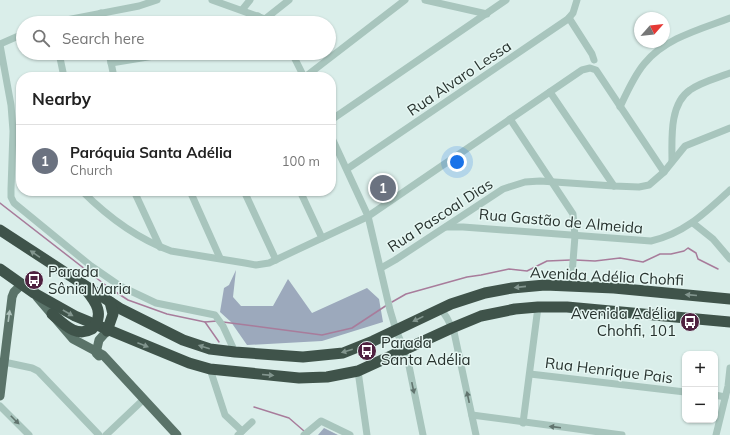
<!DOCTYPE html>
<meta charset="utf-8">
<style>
body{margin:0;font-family:Mulish,sans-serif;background:#f2f2f2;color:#222}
.controls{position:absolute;right:12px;bottom:12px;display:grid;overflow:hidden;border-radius:8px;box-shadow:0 1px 3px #0004}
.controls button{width:36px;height:36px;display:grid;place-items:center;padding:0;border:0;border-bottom:1px solid #e0e0e0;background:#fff;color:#222;font:20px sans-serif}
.compass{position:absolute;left:634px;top:12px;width:36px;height:36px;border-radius:50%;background:#fff;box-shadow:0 1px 3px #0004;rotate:63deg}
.you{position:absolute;left:457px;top:162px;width:14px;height:14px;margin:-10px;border:3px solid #fff;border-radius:50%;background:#1a73e8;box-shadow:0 0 0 6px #1a73e833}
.badge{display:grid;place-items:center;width:26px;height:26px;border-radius:50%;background:#4f2140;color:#fff;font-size:13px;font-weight:700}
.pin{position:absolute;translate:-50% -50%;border:2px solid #fff;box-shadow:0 1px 4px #0006}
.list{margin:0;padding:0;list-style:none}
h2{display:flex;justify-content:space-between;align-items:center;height:52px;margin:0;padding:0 16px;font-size:17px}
h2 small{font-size:13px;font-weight:400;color:#767676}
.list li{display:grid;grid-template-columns:26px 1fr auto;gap:12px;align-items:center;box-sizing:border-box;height:72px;padding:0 16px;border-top:1px solid #e0e0e0}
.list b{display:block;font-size:15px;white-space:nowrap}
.list p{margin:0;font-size:13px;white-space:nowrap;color:#767676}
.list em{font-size:13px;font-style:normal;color:#767676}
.icon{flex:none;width:22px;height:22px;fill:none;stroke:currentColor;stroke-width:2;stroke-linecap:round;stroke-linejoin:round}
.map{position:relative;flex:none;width:730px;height:435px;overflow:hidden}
.search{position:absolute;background:#fff;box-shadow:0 1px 3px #0004;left:16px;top:16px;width:320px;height:44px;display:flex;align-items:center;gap:10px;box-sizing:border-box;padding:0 14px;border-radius:22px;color:#767676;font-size:15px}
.panel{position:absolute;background:#fff;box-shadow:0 1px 3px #0004;left:16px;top:72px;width:320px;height:124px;border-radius:16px}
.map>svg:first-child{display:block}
.green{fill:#9ca9bc}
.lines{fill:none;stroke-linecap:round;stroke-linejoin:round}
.stream{stroke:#a87c9b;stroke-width:1.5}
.minor{stroke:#a8c5bd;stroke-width:7}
.major{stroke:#5a7369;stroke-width:9}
.highway{stroke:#3f534a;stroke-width:11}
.oneway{fill:#82958e}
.oneway2{fill:#aec2bc}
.oneway3{fill:#61746e}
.labels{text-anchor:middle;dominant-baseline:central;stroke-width:3;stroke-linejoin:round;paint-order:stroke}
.street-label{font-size:15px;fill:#27322e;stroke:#e6f7f3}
.poi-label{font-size:15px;fill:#27322e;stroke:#e6f7f3;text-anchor:start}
</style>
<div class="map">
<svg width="730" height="435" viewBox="0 0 730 435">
<rect width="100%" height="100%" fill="#daeeea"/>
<g class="green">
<path d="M236 270 233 297 241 306H273L288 279 312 313 367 288 379 299 383 322 322 341 247 345 231 322 220 312 224 288 229 285Z"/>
<path d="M324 428 338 435H318Z"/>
</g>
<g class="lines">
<g class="stream">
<path d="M0 203 108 287 128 300 167 314 205 322 217 321"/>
<path d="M575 260 595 261 620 258 643 262 660 254H671L684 251 688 248 696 253 698 259 718 269"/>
<path d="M392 302 406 294 467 277 481 275 509 269 527 271 547 261 571 260"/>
<path d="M205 322 219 342"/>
<path d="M223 322 322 335 352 328 387 305"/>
<path d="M254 407 289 418 304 431"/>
</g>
<g class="minor">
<path d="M212 0 265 19 272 23"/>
<path d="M425 0 487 14"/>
<path d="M242 10 250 0"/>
<path d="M101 13 103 23"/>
<path d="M569 18 592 54 594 60"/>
<path d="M265 19 289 0"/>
<path d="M51 23 139 6 157 0"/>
<path d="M252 23 258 16"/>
<path d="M0 44 23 34"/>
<path d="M0 45 11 105 13 131 11 189V197L14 203 91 266 120 286 156 303 215 315 223 326 235 352"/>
<path d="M59 53 64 77"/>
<path d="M109 53 114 77"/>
<path d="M292 53 304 77"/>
<path d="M111 63 172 53"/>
<path d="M305 77 405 0"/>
<path d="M550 92 614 186"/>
<path d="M620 107C627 92 634 76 644 64 665 38 701 29 730 18"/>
<path d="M510 119 573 214 575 236 571 287"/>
<path d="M331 120 506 0"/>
<path d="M331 136 368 216 390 310 396 330 407 356 423 435"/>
<path d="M672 161C672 140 669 104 690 90 701 82 717 78 730 73"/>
<path d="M347 169 568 19 573 13 577 0"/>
<path d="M82 191C106 215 138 239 171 251L245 263 256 265 269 263 367 217 582 70 590 68 596 70 664 172"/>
<path d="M134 191 160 247"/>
<path d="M190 191 220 258"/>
<path d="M244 191 276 260"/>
<path d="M300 191 322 238"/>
<path d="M693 223 713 239 730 259"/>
<path d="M446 227H463L651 241C684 234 706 212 730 190"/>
<path d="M381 268 395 260 503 189 525 182 540 181 614 186 639 187 649 185 664 172 685 146 730 128"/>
<path d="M441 309 447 318 454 332 476 435"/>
<path d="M4 362 32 368 38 371 99 435"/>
<path d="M210 369 225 415 242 431"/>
<path d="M358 371 367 435"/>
<path d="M530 374 685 392"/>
<path d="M715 395 725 397"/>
<path d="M0 406 29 435"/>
<path d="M472 415 622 435"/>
<path d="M523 423 538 307"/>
<path d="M106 435 144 399"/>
<path d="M238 435 252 422"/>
<path d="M304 435 321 421 350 435"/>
<path d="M716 435 728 386 730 368"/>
</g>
<g class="major">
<path d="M37 297 73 339 103 355 177 435"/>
<path d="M99 356 96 353 99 340 107 331"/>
<path d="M0 396 12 297 14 292 21 285"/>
</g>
<g class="highway">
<path d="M0 230 121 309 183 340 210 349 235 352 303 357 343 353 373 341 451 304 485 293 512 288 545 285 614 288 730 299"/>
<path d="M0 269 34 293 75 316 189 363 210 369 299 378 327 377 358 371 452 328 481 316 515 309 538 307H567L730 322"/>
<path d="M52 314C64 324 76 338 92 329 105 315 96 302 86 290"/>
<path d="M107 331 113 314 110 302"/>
</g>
</g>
<defs><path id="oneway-solid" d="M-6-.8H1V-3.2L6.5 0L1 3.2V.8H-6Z"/></defs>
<g class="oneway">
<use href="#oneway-solid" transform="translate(35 254) rotate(-146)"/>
<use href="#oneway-solid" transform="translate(520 287) rotate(174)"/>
<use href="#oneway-solid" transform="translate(691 295) rotate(-175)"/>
<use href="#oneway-solid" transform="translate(68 313) rotate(30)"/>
<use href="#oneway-solid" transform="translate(418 319) rotate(154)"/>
<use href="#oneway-solid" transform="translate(143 345) rotate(21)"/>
<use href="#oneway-solid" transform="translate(204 347) rotate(-163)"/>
<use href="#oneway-solid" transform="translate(347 351) rotate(164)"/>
<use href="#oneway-solid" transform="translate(268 375) rotate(5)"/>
</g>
<use class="oneway2" href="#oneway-solid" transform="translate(9 316) rotate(-82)"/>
<g class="oneway3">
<use href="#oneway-solid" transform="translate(413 388) rotate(78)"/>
<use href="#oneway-solid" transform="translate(468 397) rotate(-102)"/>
<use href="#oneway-solid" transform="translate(15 420) rotate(45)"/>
<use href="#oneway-solid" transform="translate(555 427) rotate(-173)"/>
</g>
<defs>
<g id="bus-disc" transform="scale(1)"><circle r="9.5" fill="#4f2140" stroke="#e6f7f3"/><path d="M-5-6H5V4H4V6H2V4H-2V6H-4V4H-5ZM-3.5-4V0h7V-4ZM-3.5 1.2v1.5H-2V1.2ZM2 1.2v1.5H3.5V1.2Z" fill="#fff"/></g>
</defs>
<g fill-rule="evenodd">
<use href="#bus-disc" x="34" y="280"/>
<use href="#bus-disc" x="690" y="322"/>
<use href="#bus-disc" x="367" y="351"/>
</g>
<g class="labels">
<g class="street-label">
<text transform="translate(459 78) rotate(-34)">Rua Alvaro Lessa</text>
<text transform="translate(440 215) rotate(-33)">Rua Pascoal Dias</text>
<text transform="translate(561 221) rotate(5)">Rua Gastão de Almeida</text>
<text transform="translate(607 276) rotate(3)">Avenida Adélia Chohfi</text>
<text transform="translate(609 370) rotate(7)">Rua Henrique Pais</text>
</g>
<g class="poi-label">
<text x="48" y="271">Parada<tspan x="48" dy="17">Sônia Maria</tspan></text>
<text x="676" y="313" text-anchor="end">Avenida Adélia<tspan x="676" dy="17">Chohfi, 101</tspan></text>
<text x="381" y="342">Parada<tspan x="381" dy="17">Santa Adélia</tspan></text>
</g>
</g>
</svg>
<div class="controls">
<button>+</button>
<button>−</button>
</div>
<svg class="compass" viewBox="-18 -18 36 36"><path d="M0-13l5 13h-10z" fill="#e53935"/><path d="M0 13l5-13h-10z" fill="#767676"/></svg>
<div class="you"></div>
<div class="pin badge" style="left:383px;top:188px;background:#6b7280">1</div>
<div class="search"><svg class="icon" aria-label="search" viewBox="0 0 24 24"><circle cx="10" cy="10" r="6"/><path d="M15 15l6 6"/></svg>Search here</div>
<section class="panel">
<h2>Nearby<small></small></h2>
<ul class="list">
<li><span class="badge" style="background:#6b7280">1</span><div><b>Paróquia Santa Adélia</b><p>Church</p></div><em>100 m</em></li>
</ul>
</section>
</div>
